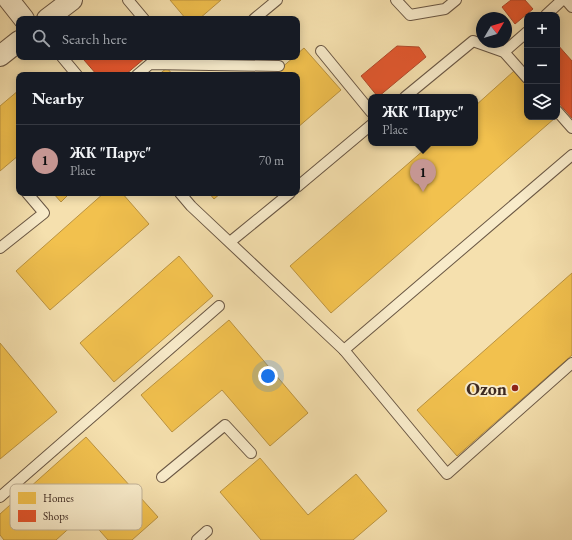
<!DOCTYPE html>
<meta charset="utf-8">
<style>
body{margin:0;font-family:"EB Garamond",serif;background:#20242c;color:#f1f3f6}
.controls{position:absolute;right:12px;top:12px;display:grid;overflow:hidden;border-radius:8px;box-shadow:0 2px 10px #0003}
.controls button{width:36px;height:36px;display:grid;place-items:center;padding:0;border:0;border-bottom:1px solid #363941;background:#171b24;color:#f1f3f6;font:20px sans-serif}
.compass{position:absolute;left:476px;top:12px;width:36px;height:36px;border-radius:50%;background:#171b24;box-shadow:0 2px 10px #0003;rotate:52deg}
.you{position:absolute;left:268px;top:376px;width:14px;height:14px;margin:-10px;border:3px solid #fff;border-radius:50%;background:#1a73e8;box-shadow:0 0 0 6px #1a73e833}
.badge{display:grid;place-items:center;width:26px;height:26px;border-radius:50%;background:#c59692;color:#111;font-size:13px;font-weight:700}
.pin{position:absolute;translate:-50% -33px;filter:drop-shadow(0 1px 2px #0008)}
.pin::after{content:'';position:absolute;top:21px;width:14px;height:12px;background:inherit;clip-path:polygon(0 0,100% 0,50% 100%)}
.popup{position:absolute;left:368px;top:94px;width:110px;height:52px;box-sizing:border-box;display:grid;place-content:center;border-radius:8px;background:#171b24;filter:drop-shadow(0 1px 3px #0005);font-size:13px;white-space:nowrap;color:#9ea1a6}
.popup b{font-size:15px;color:#f1f3f6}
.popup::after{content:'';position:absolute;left:50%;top:100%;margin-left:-8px;border:8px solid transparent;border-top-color:#171b24}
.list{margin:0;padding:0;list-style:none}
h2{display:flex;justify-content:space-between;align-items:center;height:52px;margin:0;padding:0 16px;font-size:17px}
h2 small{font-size:13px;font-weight:400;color:#9ea1a6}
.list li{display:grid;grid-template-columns:26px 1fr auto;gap:12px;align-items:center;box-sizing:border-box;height:72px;padding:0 16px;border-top:1px solid #363941}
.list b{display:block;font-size:15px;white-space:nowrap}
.list p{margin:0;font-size:13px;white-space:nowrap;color:#9ea1a6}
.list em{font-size:13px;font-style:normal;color:#9ea1a6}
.icon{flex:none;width:22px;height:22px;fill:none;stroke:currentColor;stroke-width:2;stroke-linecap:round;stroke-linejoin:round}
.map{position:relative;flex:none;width:572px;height:540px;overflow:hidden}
.search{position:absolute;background:#171b24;box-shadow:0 2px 10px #0003;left:16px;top:16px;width:284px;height:44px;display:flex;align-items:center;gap:10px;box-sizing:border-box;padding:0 14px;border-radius:8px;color:#9ea1a6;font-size:15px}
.panel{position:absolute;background:#171b24;box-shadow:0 2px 10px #0003;left:16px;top:72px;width:284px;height:124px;border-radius:8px}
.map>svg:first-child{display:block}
.homes{fill:#f2c14e;stroke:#bb9340}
.shops{fill:#e4572e;stroke:#b2492a}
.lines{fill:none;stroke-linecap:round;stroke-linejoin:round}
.lane-casing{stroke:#6a5744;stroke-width:12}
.street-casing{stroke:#6a5744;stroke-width:22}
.lane{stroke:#f8ebca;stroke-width:10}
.street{stroke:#f8ebca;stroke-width:20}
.poi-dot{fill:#8f2418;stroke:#f8ebca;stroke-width:1.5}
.labels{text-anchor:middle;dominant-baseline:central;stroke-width:4;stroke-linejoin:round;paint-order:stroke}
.poi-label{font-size:18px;font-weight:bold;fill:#3c2921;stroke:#f8ebca;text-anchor:end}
.key{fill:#f8ebca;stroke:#c0b197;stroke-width:1}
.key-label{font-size:11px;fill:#3c2921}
</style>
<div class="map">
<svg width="572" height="540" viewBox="0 0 572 540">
<rect width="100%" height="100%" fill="#f5e0ae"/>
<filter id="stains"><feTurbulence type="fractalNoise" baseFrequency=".005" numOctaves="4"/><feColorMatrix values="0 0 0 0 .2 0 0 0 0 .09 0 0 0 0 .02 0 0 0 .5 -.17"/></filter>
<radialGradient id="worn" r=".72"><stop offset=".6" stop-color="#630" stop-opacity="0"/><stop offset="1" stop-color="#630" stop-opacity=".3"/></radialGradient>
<g class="homes">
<path d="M170 0H221L199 19H186Z"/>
<path d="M304 48 341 90 297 128V75H273L294 57H297V54Z"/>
<path d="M167 68 173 75H158Z"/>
<path d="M514 71 527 86V117H554L555 118 331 313 290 266 432 143H475V106Z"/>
<path d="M19 90V155L0 171V106Z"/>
<path d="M53 193H70L61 202Z"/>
<path d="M104 193H122L149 224 50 310 16 271Z"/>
<path d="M209 193H221L214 199Z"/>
<path d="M179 256 213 296 114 382 80 343Z"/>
<path d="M572 273V355L457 456 417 410Z"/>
<path d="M229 320 308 413 270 446 222 390 172 432 141 395Z"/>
<path d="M0 343 57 412 0 459Z"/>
<path d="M86 437 158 517 132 540H108L85 514 56 540H4L0 535V514Z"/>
<path d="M260 458 308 515 356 474 387 511 353 540H261L220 492Z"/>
</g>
<g class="shops">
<path d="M511 0H525L533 9 515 24 502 7Z"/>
<path d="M557 44 572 61V118L557 101Z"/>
<path d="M397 46 419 47 426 57 378 97 361 76Z"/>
<path d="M87 57H140L145 58 125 75H97L84 60Z"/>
</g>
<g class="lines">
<g class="lane-casing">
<g id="lane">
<path d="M128 0 144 19"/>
<path d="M396 0 410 15 445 9 456 0"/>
<path d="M566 0 572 7"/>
<path d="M546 15 562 0"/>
<path d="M254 19 277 0"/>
<path d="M321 51 371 112"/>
<path d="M504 52 527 32"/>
<path d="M62 57 77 75"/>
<path d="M137 75 150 64 279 66"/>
<path d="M405 97 473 41 504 52 527 78"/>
<path d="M557 111 572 128"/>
<path d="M297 187 371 125"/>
<path d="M180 193 191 206 344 350 447 474 572 363"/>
<path d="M230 242 290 193"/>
<path d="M0 248 44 213 27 193"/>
<path d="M344 350 572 155"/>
<path d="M162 477 225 425 251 453"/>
<path d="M0 497 219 306"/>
<path d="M197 540 207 531"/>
</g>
</g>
<g class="street-casing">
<g id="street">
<path d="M9 0 24 19"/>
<path d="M47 19 72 0"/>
<path d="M0 56 19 41"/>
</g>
</g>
<use href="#lane" class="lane"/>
<use href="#street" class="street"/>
</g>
<circle class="poi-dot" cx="515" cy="388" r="4"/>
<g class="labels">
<g class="poi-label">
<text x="507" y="388">Ozon</text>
</g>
</g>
<rect x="10" y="484" width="132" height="46" rx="6" class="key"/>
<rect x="18" y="492" width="18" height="12" fill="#f2c14e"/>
<rect x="18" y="510" width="18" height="12" fill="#e4572e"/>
<g class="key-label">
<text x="43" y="502">Homes</text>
<text x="43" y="520">Shops</text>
</g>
<rect width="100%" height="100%" filter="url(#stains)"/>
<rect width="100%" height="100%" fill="url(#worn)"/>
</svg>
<div class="controls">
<button>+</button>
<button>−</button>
<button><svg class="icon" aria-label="layers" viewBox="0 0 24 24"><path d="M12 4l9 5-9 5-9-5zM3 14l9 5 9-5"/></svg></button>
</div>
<svg class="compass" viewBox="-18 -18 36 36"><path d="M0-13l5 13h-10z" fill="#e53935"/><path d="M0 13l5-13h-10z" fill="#9ea1a6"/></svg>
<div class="you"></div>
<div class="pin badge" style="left:423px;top:192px">1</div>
<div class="popup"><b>ЖК &quot;Парус&quot;</b>Place</div>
<div class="search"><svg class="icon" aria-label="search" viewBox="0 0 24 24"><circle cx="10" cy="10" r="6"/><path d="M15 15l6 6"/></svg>Search here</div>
<section class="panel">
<h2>Nearby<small></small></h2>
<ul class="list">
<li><span class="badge">1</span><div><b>ЖК &quot;Парус&quot;</b><p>Place</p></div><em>70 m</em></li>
</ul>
</section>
</div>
